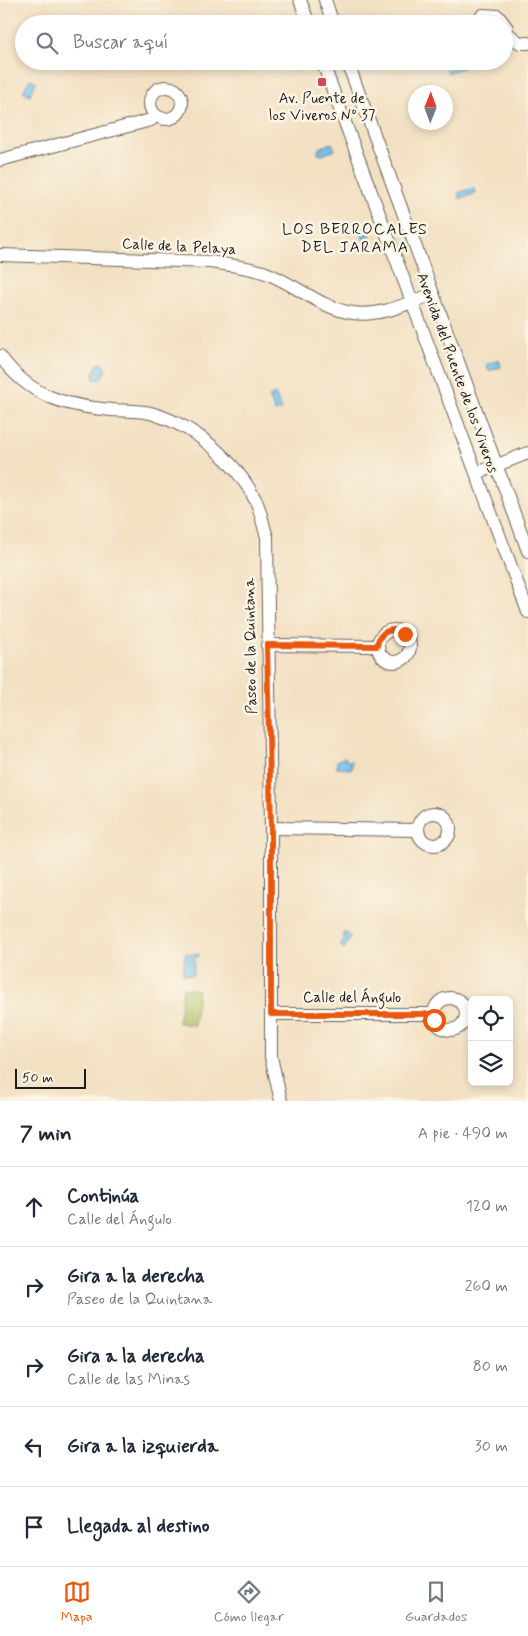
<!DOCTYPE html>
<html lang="es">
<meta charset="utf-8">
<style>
body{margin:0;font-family:Mynerve,sans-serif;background:#f2f2f3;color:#1f2937}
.controls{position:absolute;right:15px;bottom:15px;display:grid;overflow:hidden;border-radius:8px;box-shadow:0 2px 8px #0003}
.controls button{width:45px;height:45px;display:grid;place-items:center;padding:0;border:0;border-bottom:1px solid #e0e1e3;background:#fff;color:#1f2937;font:25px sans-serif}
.compass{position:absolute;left:408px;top:85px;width:45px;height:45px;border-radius:50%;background:#fff;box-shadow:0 2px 8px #0003;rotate:1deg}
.scale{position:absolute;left:15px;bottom:12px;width:71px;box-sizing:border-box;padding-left:5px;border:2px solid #1c1c1c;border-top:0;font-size:14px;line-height:18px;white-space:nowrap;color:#1c1c1c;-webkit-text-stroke:4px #fcf5e5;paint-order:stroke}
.stop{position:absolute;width:15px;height:15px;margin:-11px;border:4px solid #ea580c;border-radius:50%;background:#fff}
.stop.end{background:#ea580c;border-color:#fff;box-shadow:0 1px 5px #0008}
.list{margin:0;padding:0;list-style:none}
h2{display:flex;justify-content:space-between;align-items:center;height:65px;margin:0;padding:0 20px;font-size:21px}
h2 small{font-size:16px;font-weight:400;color:#747a83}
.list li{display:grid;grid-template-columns:32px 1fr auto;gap:15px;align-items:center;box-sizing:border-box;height:80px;padding:0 20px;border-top:1px solid #e0e1e3}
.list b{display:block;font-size:19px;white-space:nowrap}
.list p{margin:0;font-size:16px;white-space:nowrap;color:#747a83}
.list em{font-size:16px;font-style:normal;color:#747a83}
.icon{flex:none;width:28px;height:28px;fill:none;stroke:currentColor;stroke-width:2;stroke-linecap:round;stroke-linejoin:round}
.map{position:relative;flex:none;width:528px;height:1101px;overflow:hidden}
.search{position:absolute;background:#fff;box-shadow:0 2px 8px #0003;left:15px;right:15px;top:15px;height:55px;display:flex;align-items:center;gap:12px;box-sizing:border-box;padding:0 18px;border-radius:28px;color:#747a83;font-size:19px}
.sheet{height:465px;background:#fff}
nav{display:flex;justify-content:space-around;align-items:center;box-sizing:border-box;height:70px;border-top:1px solid #e0e1e3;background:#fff;font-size:14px;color:#747a83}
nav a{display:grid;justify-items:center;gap:2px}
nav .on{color:#ea580c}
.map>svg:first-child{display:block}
.green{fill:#abc064;stroke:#646e40}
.water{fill:#72c0ed;stroke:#476e84}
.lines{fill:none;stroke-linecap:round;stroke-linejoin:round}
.minor-casing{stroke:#676156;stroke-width:14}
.minor{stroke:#fff;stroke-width:12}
.route{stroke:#ea580c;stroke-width:6}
.poi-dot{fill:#d1495b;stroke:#fcf5e5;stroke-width:2}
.labels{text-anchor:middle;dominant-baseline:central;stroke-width:5;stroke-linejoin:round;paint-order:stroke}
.poi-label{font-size:15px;fill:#1c1c1c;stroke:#fcf5e5}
.street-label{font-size:15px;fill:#1c1c1c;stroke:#fcf5e5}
.neighbourhood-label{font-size:16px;letter-spacing:1px;fill:#1c1c1c;stroke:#fcf5e5}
</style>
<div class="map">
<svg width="528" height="1101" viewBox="0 0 528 1101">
<rect width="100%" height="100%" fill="#fcf5e5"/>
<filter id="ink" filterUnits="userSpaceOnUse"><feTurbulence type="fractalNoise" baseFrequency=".02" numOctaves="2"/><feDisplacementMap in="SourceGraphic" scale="10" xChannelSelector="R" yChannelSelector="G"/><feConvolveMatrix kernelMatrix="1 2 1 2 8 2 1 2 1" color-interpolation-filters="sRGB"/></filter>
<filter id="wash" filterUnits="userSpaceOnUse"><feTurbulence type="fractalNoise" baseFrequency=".0096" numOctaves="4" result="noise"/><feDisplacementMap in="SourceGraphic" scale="20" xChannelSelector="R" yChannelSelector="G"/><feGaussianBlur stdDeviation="1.12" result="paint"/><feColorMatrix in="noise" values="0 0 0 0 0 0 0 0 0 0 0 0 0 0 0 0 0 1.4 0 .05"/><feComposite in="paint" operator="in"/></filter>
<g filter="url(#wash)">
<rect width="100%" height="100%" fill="#f2e0c2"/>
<path class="green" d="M183 988 198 990 194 1025 178 1023Z"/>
<g class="water">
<path d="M457 61H461L463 68 448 73 445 66Z"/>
<path d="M30 79 36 82 30 95 23 91Z"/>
<path d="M332 143 335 150 322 155 318 153 319 148Z"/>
<path d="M473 188 476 193 460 199 458 193Z"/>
<path d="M367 226 371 239 367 242 364 241 360 229Z"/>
<path d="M499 360 501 367 489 371 486 365Z"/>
<path d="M101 363 105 366V373L100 379 95 380 93 375 97 365Z"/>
<path d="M275 394 282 410 275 412 269 397Z"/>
<path d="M345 757 347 761H352V769L337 768V761Z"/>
<path d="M345 932 351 937 344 949 340 945 345 939 343 934Z"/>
<path d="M185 953 199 954 198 957H195L193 975 183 974Z"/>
</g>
</g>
<g filter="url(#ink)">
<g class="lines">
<g class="minor-casing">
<g id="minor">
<path d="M300 0 309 24"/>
<path d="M325 0 333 24"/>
<path d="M475 24 483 15 498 16 507 28 504 39"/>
<path d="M507 33 520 43H528"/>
<path d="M322 61 528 612"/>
<path d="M347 61 528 551"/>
<circle cx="166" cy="103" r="16"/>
<path d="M0 160 151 120 155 115"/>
<path d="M0 255 210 262C229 265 248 267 266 273 295 284 322 309 353 313 381 317 408 303 433 294"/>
<path d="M0 356C29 396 64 406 112 410 125 411 141 410 154 414 196 427 236 461 256 501 261 512 263 525 267 537L271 828V1057L281 1101"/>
<path d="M477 473 528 453"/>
<circle cx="394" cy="646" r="16"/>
<path d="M267 645 377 646"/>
<circle cx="434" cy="829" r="16"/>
<path d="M271 828 418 830"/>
<circle cx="450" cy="1014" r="16"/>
<path d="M271 1014H433"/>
</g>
</g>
<use href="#minor" class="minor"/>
</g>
</g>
<g class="lines" filter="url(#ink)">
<path class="route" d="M405 634C392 626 379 631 377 646L267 645 271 828V1014H433L434 1020"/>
</g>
<rect class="poi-dot" x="317" y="77" width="10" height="10" rx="2.5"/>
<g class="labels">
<g class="poi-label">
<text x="322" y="99">Av. Puente de<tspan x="322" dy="17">los Viveros Nº 37</tspan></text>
</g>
<g class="street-label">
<text transform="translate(179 247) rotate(3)">Calle de la Pelaya</text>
<text transform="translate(457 373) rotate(70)">Avenida del Puente de los Viveros</text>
<text transform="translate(251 646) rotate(-91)">Paseo de la Quintana</text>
<text x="352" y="998">Calle del Ángulo</text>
</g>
<g class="neighbourhood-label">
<text x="355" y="229">LOS BERROCALES<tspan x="355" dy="18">DEL JARAMA</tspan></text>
</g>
</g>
</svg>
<div class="controls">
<button><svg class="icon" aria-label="locate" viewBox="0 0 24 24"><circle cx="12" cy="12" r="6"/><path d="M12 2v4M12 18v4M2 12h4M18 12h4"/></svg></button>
<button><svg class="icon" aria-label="layers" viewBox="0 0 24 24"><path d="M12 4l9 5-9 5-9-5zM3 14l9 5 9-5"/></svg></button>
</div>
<svg class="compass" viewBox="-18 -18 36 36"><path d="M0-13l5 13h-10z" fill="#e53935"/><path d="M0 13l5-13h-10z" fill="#747a83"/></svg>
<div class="scale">50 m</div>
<div class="stop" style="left:434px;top:1020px"></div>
<div class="stop end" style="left:405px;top:634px"></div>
<div class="search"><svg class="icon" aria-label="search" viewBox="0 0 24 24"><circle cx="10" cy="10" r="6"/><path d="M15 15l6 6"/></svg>Buscar aquí</div>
</div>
<section class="sheet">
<h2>7 min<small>A pie · 490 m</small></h2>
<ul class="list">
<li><svg class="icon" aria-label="ahead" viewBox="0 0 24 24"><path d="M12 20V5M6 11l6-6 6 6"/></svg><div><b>Continúa</b><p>Calle del Ángulo</p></div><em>120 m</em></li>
<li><svg class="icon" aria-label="right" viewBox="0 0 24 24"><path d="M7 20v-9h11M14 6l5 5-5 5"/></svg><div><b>Gira a la derecha</b><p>Paseo de la Quintana</p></div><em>260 m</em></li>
<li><svg class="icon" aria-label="right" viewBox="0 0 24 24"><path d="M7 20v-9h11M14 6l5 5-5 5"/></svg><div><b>Gira a la derecha</b><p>Calle de las Minas</p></div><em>80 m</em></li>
<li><svg class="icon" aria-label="left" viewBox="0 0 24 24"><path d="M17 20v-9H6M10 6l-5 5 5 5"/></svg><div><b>Gira a la izquierda</b></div><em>30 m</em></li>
<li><svg class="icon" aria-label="arrive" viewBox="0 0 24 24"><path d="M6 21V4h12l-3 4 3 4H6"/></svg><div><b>Llegada al destino</b></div></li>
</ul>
</section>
<nav>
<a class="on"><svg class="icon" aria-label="map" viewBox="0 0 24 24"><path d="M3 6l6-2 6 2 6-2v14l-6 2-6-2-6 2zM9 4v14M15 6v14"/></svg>Mapa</a>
<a><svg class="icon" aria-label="directions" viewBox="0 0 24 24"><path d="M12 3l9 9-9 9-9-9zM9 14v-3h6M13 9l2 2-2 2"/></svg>Cómo llegar</a>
<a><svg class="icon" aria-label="saved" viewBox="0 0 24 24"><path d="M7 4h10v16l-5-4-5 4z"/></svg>Guardados</a>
</nav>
